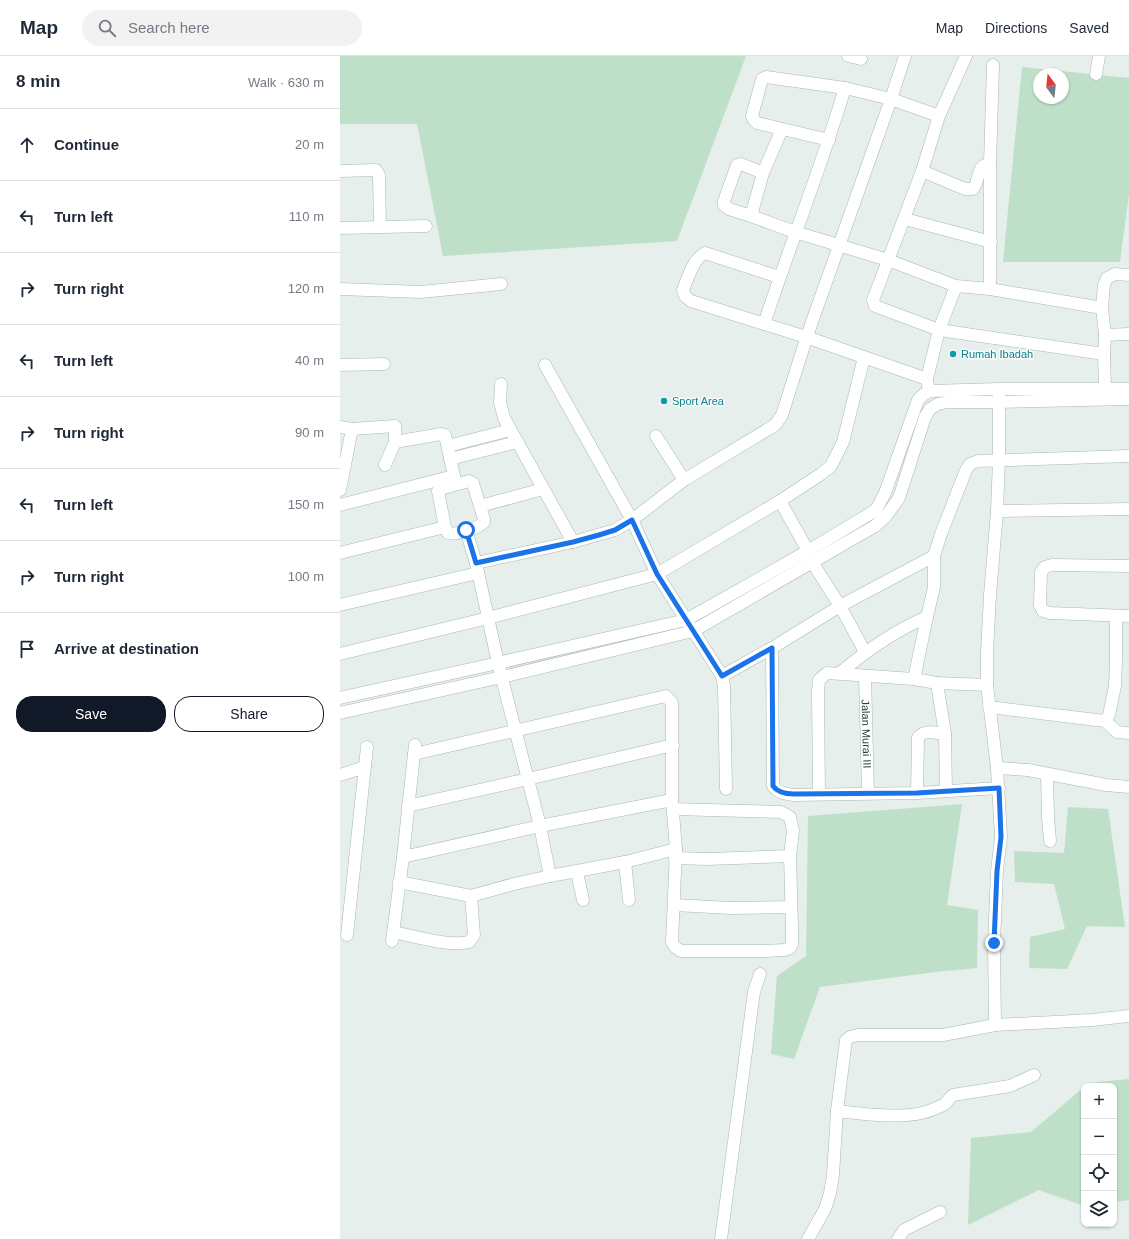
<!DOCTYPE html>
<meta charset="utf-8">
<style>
body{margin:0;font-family:Helvetica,sans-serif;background:#f2f2f3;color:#1f2937}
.controls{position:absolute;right:12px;bottom:12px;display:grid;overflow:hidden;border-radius:8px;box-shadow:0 1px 3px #0004}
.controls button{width:36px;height:36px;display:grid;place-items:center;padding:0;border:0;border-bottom:1px solid #e0e1e3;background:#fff;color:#1f2937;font:20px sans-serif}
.compass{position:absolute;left:693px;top:12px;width:36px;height:36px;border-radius:50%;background:#fff;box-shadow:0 1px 3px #0004;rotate:345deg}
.stop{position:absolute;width:12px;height:12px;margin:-9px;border:3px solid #1a73e8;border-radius:50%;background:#fff}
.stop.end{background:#1a73e8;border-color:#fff;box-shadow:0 1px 4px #0008}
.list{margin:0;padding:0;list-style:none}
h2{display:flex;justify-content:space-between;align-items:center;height:52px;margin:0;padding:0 16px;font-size:17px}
h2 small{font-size:13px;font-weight:400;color:#747a83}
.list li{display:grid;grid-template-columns:26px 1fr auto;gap:12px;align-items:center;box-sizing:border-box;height:72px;padding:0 16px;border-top:1px solid #e0e1e3}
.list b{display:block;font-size:15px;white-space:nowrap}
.list em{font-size:13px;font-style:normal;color:#747a83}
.actions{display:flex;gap:8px;padding:12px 16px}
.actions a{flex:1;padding:9px 0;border:1px solid #111827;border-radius:16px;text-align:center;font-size:14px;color:#111827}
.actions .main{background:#111827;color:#fff}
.icon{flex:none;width:22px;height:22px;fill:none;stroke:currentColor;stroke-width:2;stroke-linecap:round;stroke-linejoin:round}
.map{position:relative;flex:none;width:789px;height:1183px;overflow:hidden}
header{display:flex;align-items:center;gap:24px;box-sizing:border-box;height:56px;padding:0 20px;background:#fff;border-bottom:1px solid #e0e1e3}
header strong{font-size:19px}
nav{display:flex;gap:22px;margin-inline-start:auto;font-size:14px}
.search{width:280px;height:36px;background:#f2f2f3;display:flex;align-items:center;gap:10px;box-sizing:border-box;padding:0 14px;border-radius:22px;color:#747a83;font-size:15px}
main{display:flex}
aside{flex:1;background:#fff}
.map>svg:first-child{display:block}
.green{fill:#bfe0c8;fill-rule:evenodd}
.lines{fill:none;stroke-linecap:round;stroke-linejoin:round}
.minor-casing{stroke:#a8b8b2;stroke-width:13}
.minor{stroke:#fff;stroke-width:12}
.route{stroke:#1a73e8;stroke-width:5}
.culture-dot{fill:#0f9aa8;stroke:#f7fbf9;stroke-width:1.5}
.labels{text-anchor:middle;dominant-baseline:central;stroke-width:3;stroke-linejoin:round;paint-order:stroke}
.culture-label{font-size:11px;fill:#0d838f;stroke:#f7fbf9;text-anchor:start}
.street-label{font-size:11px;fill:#24423a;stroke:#f7fbf9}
</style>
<header>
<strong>Map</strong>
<div class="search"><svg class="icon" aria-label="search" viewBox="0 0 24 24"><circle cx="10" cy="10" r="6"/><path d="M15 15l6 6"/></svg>Search here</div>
<nav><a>Map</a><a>Directions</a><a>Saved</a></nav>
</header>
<main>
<aside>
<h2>8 min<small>Walk · 630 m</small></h2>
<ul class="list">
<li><svg class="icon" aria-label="ahead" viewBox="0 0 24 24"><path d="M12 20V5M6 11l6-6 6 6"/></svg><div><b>Continue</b></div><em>20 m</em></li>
<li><svg class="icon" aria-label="left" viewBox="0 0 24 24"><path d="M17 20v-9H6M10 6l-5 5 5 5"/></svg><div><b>Turn left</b></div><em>110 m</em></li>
<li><svg class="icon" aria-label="right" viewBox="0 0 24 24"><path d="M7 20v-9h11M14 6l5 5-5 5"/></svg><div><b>Turn right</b></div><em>120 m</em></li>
<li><svg class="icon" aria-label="left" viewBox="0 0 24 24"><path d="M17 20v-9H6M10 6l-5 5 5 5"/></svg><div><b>Turn left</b></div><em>40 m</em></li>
<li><svg class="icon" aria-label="right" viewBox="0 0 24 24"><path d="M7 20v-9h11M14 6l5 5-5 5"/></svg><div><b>Turn right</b></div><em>90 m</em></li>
<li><svg class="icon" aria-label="left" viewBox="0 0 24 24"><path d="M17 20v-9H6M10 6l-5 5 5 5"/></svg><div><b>Turn left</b></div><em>150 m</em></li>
<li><svg class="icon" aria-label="right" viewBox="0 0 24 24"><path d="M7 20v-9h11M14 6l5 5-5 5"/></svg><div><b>Turn right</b></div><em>100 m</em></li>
<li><svg class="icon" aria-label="arrive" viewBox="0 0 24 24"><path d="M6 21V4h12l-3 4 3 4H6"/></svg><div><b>Arrive at destination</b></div></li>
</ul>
<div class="actions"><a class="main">Save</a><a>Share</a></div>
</aside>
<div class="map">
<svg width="789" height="1183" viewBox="0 0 789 1183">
<rect width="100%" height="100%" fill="#e6efeb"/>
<g class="green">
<path d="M0 0H406L337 185 103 200 77 68H0Z"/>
<path d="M682 11 789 22V138L780 206H663ZM699 18H723V42H699Z"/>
<path d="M622 748 607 849 638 854 637 912 596 916 480 931 454 1003 431 998 437 920 466 900 468 760Z"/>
<path d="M728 751 768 753 785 871 747 870 727 913 689 912 690 881 725 873 714 828 675 826 674 795 724 797Z"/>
<path d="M789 1023V1144L774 1146V1030H745L749 1027Z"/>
<path d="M744 1031V1150L699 1134 628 1169 631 1082 691 1076Z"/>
</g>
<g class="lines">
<g class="minor-casing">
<g id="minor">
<path d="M508 0 521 3"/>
<path d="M626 0 599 60 582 115 533 244 535 250 599 274 764 298"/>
<path d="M756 18 759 0"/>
<path d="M489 84 417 67 414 64 412 60 422 23 426 21 505 32 551 43 599 60"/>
<path d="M0 115 36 114 39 119 40 171"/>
<path d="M582 115 625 133H633C640 125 636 108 650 108"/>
<path d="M423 117 401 108 397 109 384 145V149L389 153 411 160 455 176 548 204 616 230 650 233 762 252"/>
<path d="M411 160 423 117 442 73"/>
<path d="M565 163 651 186"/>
<path d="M0 172 86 170"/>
<path d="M439 221 365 197C353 203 348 222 343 234L345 240 351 245 466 281 587 323"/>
<path d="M0 233 81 236 161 228"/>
<path d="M650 233V108L653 9"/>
<path d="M424 268C450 189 481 112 505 32"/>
<path d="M765 279 789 278"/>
<path d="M0 309 44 308"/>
<path d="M205 309 292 464 317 518 382 620 384 630 386 733"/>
<path d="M161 328 160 346 164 362 233 486"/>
<path d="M588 330 587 323 599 274 616 230"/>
<path d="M765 333 764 298 765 279 762 252 764 229 767 222 775 218 789 219"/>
<path d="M0 371 12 373 55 370V386L45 409"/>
<path d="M316 380 344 424"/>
<path d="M55 386 101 378 105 379 114 420"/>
<path d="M108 390 170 374"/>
<path d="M110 403 177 386"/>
<path d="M129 425 133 427 134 431 144 463V466C137 473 118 479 108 477L105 471 98 435 100 433Z"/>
<path d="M0 434 12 373"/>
<path d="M440 445 468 495"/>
<path d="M0 449 114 420 116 428"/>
<path d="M140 450 203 433"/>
<path d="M657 455 789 453"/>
<path d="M126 474 136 507 158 607 200 770 210 820 285 806 336 793"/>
<path d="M0 497 105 471"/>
<path d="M472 506 500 550 525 596"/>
<path d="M136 507 233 486 275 474 292 464 344 424 435 369 442 359 467 280 551 43 565 0"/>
<path d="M789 510 712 509 705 511 701 516 700 549 703 555 710 557 789 560"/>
<path d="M0 549 138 517"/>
<path d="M432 592 433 730C438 737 446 738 454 739L577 737 659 732"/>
<path d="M0 598 148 562 317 518 440 445 481 418 491 410 503 386 524 301"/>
<path d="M500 617C527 594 554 575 587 561L594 531V500"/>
<path d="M382 620 432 592 500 550 594 500 601 478 626 414 630 408 638 405 789 400"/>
<path id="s1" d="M525 620 528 737"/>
<path d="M574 623 587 561"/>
<path d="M597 627 605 678 606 735"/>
<path d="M0 642 158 607 346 564 468 495 536 454 545 437 578 344 583 339 590 335 659 333H789"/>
<path d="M649 651 765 665 777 676 789 677"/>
<path d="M0 657 162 621 353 575 535 470 546 460 559 442 585 361 590 353 598 348 607 346H658L789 343"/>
<path d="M765 665 769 659 775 630 776 605V561"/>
<path d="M74 698 326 640 332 647V744L336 793 332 886 335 891 341 895H425L444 894 450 892 452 888V871L450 800 453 775 450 761 441 756 333 753"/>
<path d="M657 712 688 714 766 729 789 731"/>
<path d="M0 719 25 711"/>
<path d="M707 719 708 761 710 785"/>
<path d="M577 737 578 682C583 673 596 677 605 678"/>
<path d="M479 738 478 636 479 624 487 617 574 623 597 627 647 629"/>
<path d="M68 750 188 723 333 689"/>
<path d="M63 801 200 770 332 744"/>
<path d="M335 802 367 803 450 800"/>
<path d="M285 806 289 844"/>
<path d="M237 816 243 844"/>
<path d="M59 826 131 840 174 828 210 820"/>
<path d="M334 849 391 852 451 851"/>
<path d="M53 876C74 880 109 891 129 886L134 879 131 840"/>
<path d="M7 879 27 691"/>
<path d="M52 885 63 801 75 689"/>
<path d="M655 969 654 887 657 815 661 781 657 712 647 629V596L650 539 657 455 659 404V338"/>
<path d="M497 1055C525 1058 571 1065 596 1052 599 1051 602 1050 605 1048 608 1045 609 1042 613 1039L670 1030 694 1019"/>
<path d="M381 1183 414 936 420 918"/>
<path d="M468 1183 485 1153 490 1137 493 1119 497 1055 506 984 510 981 518 979H603L655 969 752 964 789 960"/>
<path d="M558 1183 564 1174 600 1156"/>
</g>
</g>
<use href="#minor" class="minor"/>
</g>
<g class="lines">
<path class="route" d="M126 474 136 507 233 486 259 479 275 474 292 464 317 518 382 620 432 592 433 730C438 737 446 738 454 738L577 737 659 732 661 781 657 815 654 887"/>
</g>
<g class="culture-dot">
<circle cx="613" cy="298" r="4"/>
<circle cx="324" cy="345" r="4"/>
</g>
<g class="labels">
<g class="culture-label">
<text x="621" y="298">Rumah Ibadah</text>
<text x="332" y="345">Sport Area</text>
</g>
<g class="street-label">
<text stroke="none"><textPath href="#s1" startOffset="58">Jalan Murai III</textPath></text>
</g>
</g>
</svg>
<div class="controls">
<button>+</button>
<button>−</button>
<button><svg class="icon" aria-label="locate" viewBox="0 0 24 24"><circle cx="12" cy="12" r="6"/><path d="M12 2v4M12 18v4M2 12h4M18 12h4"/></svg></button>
<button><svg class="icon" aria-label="layers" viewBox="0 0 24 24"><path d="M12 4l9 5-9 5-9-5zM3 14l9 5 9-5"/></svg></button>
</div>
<svg class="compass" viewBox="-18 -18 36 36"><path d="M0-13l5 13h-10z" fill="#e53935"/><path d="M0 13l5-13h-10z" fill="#747a83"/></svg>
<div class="stop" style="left:126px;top:474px"></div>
<div class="stop end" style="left:654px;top:887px"></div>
</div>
</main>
